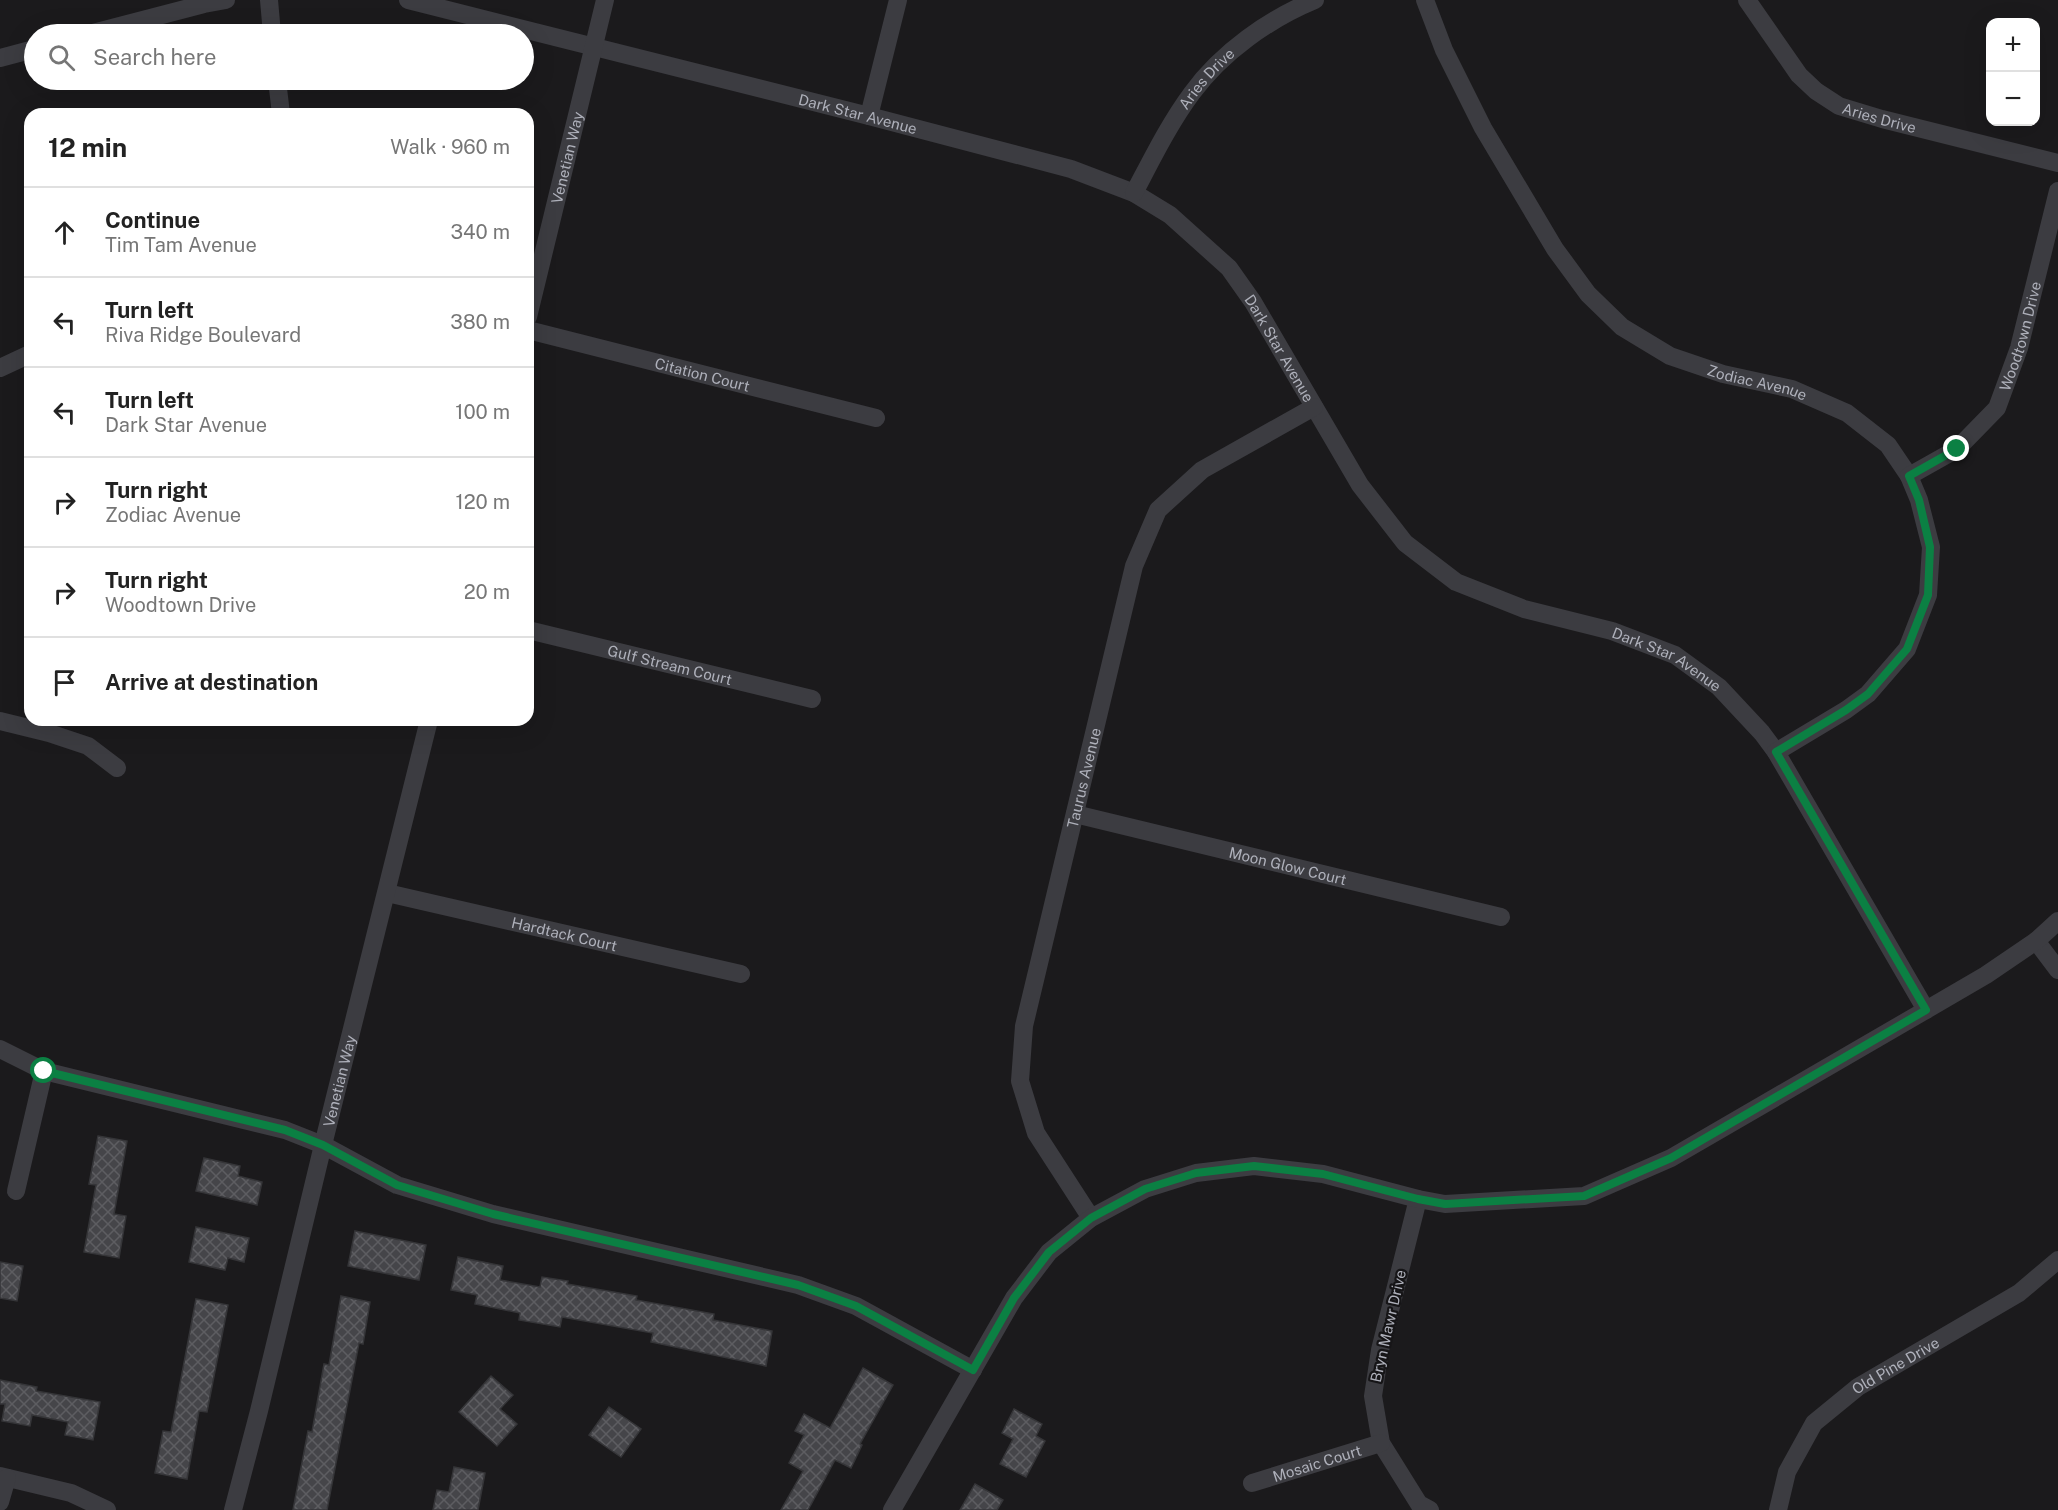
<!DOCTYPE html>
<meta charset="utf-8">
<style>
body{margin:0;font-family:"Public Sans",sans-serif;background:#f2f2f2;color:#222}
.controls{position:absolute;right:18px;top:18px;display:grid;overflow:hidden;border-radius:12px;box-shadow:0 6px 24px #0002}
.controls button{width:54px;height:54px;display:grid;place-items:center;padding:0;border:0;border-bottom:2px solid #e0e0e0;background:#fff;color:#222;font:30px sans-serif}
.stop{position:absolute;width:18px;height:18px;margin:-14px;border:4px solid #0b8043;border-radius:50%;background:#fff}
.stop.end{background:#0b8043;border-color:#fff;box-shadow:0 2px 6px #0008}
.list{margin:0;padding:0;list-style:none}
h2{display:flex;justify-content:space-between;align-items:center;height:78px;margin:0;padding:0 24px;font-size:26px}
h2 small{font-size:20px;font-weight:400;color:#767676}
.list li{display:grid;grid-template-columns:39px 1fr auto;gap:18px;align-items:center;box-sizing:border-box;height:90px;padding:0 24px;border-top:2px solid #e0e0e0}
.list b{display:block;font-size:22px;white-space:nowrap}
.list p{margin:0;font-size:20px;white-space:nowrap;color:#767676}
.list em{font-size:20px;font-style:normal;color:#767676}
.icon{flex:none;width:33px;height:33px;fill:none;stroke:currentColor;stroke-width:2;stroke-linecap:round;stroke-linejoin:round}
.map{position:relative;flex:none;width:2058px;height:1510px;overflow:hidden}
.search{position:absolute;background:#fff;box-shadow:0 6px 24px #0002;left:24px;top:24px;width:510px;height:66px;display:flex;align-items:center;gap:15px;box-sizing:border-box;padding:0 21px;border-radius:33px;color:#767676;font-size:22px}
.panel{position:absolute;background:#fff;box-shadow:0 6px 24px #0002;left:24px;top:108px;width:510px;height:618px;border-radius:18px}
.map>svg:first-child{display:block}
.building{fill:url(#building-cross-hatch);stroke:#353538;stroke-width:1.5}
.lines{fill:none;stroke-linecap:round;stroke-linejoin:round}
.minor{stroke:#3c3c41;stroke-width:18}
.route{stroke:#0b8043;stroke-width:8}
.labels{text-anchor:middle;dominant-baseline:central;stroke-width:4.5;stroke-linejoin:round;paint-order:stroke}
.street-label{font-size:15px;fill:#aeb0ba;stroke:#161517}
</style>
<div class="map">
<svg width="2058" height="1510" viewBox="0 0 2058 1510">
<defs>
<pattern id="building-cross-hatch" width="8" height="8" patternUnits="userSpaceOnUse" patternTransform="scale(1.5)"><rect width="8" height="8" fill="#454549"/><path d="M0 0l8 8M0 8l8-8" fill="none" stroke="#5d5d61"/></pattern>
</defs>
<rect width="100%" height="100%" fill="#1b1a1c"/>
<g class="building">
<path d="M98 1136 127 1141 114 1214 126 1216 119 1258 84 1252 96 1185 89 1184Z"/>
<path d="M204 1158 240 1166 238 1176 262 1182 257 1205 196 1191Z"/>
<path d="M196 1227 249 1238 244 1262 228 1258 225 1270 189 1262Z"/>
<path d="M355 1231 426 1245 419 1280 348 1266Z"/>
<path d="M458 1257 503 1266 500 1280 540 1287 542 1277 568 1281 567 1284 637 1296 636 1300 714 1314 713 1320 772 1331 766 1366 651 1342 653 1333 562 1317 560 1327 519 1320 520 1313 475 1304 477 1295 451 1290Z"/>
<path d="M0 1262 23 1266 17 1301 0 1298Z"/>
<path d="M341 1296 370 1302 363 1344 359 1343 327 1510H293L308 1431 312 1432 324 1364 329 1365Z"/>
<path d="M196 1299 228 1305 207 1412 199 1411 187 1479 155 1473 163 1431 171 1432Z"/>
<path d="M863 1368 893 1385 860 1444 862 1445 851 1468 835 1460 808 1510H781L803 1471 789 1463 804 1435 795 1431 804 1414 830 1428Z"/>
<path d="M491 1376 513 1395 500 1409 517 1424 497 1446 459 1412Z"/>
<path d="M0 1380 37 1387 36 1391 100 1402 93 1440 65 1435 68 1422 32 1415 30 1426 2 1421 5 1404H0Z"/>
<path d="M609 1407 641 1429 621 1457 589 1435Z"/>
<path d="M1014 1409 1042 1424 1036 1436 1045 1441 1026 1477 1000 1464 1013 1439 1002 1433Z"/>
<path d="M454 1467 485 1473 478 1510H433L437 1490 449 1492Z"/>
<path d="M975 1484 1003 1500 997 1510H960Z"/>
</g>
<g class="lines">
<g class="minor">
<path d="M269 0 272 34"/>
<path id="s1" d="M408 0 869 116 1071 169 1134 193 1170 215 1229 268 1253 302 1360 485 1405 543 1456 582 1524 609 1612 631 1675 655 1719 687 1762 733 1776 752 1926 1010"/>
<path id="s2" d="M1425 0 1444 50 1483 128 1555 249 1588 294 1622 327 1670 356 1723 374 1792 389 1847 413 1888 445 1909 476 1919 500 1931 547 1928 595 1907 649 1868 694 1846 710 1776 752"/>
<path id="s3" d="M1747 0 1799 75 1816 91 1839 106 1882 119 2058 163"/>
<path d="M89 34 204 4 226 0"/>
<path d="M0 58 34 49"/>
<path d="M277 80 281 114"/>
<path d="M869 116 898 0"/>
<path id="s4" d="M1134 193C1152 159 1169 124 1192 93 1222 52 1269 19 1315 0"/>
<path id="s5" d="M528 317 605 0"/>
<path id="s6" d="M528 330 876 418"/>
<path d="M0 368 30 354"/>
<path id="s7" d="M1909 476 1957 449 1997 408 2019 348 2058 191"/>
<path id="s8" d="M528 630 812 699"/>
<path d="M0 721 49 733 88 746 117 768"/>
<path id="s9" d="M1075 814 1501 917"/>
<path id="s10" d="M387 893 741 974"/>
<path d="M2036 941 2058 970"/>
<path d="M0 1049 44 1071 285 1130 323 1145 397 1185 493 1214 798 1285 856 1306 973 1370"/>
<path d="M16 1191 44 1071"/>
<path d="M1418 1199 1380 1350 1373 1396 1381 1443 1419 1504 1430 1510"/>
<path id="s11" d="M1091 1218 1036 1133 1020 1081 1024 1026 1134 566 1158 510 1202 470 1314 407"/>
<path d="M0 1476 71 1493 107 1510"/>
<path id="s12" d="M1252 1483 1381 1443"/>
<path d="M0 1502 7 1478"/>
<path id="s13" d="M233 1510 259 1411 323 1145 429 720"/>
<path d="M892 1510 1014 1298 1049 1252 1091 1218 1145 1189 1196 1173 1254 1166 1323 1174 1418 1199 1445 1204 1584 1196 1671 1158 1926 1010 1986 975 2036 941 2058 921"/>
<path id="s14" d="M1778 1510 1787 1472 1814 1423 1858 1387 2019 1293 2058 1260"/>
</g>
</g>
<g class="lines">
<path class="route" d="M44 1071 285 1130 323 1145 397 1185 493 1214 798 1285 856 1306 973 1370 1014 1298 1049 1252 1091 1218 1145 1189 1196 1173 1254 1166 1323 1174 1418 1199 1445 1204 1584 1196 1671 1158 1926 1010 1776 752 1846 710 1868 694 1907 649 1928 595 1930 547 1919 500 1909 476 1957 449"/>
</g>
<g class="labels">
<g class="street-label">
<text stroke="none"><textPath href="#s4" startOffset="136">Aries Drive</textPath></text>
<text stroke="none"><textPath href="#s1" startOffset="464">Dark Star Avenue</textPath></text>
<text stroke="none"><textPath href="#s3" startOffset="184">Aries Drive</textPath></text>
<text stroke="none"><textPath href="#s5" startOffset="164">Venetian Way</textPath></text>
<text stroke="none"><textPath href="#s7" startOffset="188">Woodtown Drive</textPath></text>
<text stroke="none"><textPath href="#s1" startOffset="968">Dark Star Avenue</textPath></text>
<text stroke="none"><textPath href="#s6" startOffset="180">Citation Court</textPath></text>
<text stroke="none"><textPath href="#s2" startOffset="532">Zodiac Avenue</textPath></text>
<text stroke="none"><textPath href="#s1" startOffset="1490">Dark Star Avenue</textPath></text>
<text stroke="none"><textPath href="#s8" startOffset="146">Gulf Stream Court</textPath></text>
<text stroke="none"><textPath href="#s11" startOffset="466">Taurus Avenue</textPath></text>
<text stroke="none"><textPath href="#s9" startOffset="219">Moon Glow Court</textPath></text>
<text stroke="none"><textPath href="#s10" startOffset="182">Hardtack Court</textPath></text>
<text stroke="none"><textPath href="#s13" startOffset="442">Venetian Way</textPath></text>
<text transform="translate(1388 1326) rotate(-77)">Bryn Mawr Drive</text>
<text stroke="none"><textPath href="#s14" startOffset="195">Old Pine Drive</textPath></text>
<text stroke="none"><textPath href="#s12" startOffset="68">Mosaic Court</textPath></text>
</g>
</g>
</svg>
<div class="controls">
<button>+</button>
<button>−</button>
</div>
<div class="stop" style="left:44px;top:1071px"></div>
<div class="stop end" style="left:1957px;top:449px"></div>
<div class="search"><svg class="icon" aria-label="search" viewBox="0 0 24 24"><circle cx="10" cy="10" r="6"/><path d="M15 15l6 6"/></svg>Search here</div>
<section class="panel">
<h2>12 min<small>Walk · 960 m</small></h2>
<ul class="list">
<li><svg class="icon" aria-label="ahead" viewBox="0 0 24 24"><path d="M12 20V5M6 11l6-6 6 6"/></svg><div><b>Continue</b><p>Tim Tam Avenue</p></div><em>340 m</em></li>
<li><svg class="icon" aria-label="left" viewBox="0 0 24 24"><path d="M17 20v-9H6M10 6l-5 5 5 5"/></svg><div><b>Turn left</b><p>Riva Ridge Boulevard</p></div><em>380 m</em></li>
<li><svg class="icon" aria-label="left" viewBox="0 0 24 24"><path d="M17 20v-9H6M10 6l-5 5 5 5"/></svg><div><b>Turn left</b><p>Dark Star Avenue</p></div><em>100 m</em></li>
<li><svg class="icon" aria-label="right" viewBox="0 0 24 24"><path d="M7 20v-9h11M14 6l5 5-5 5"/></svg><div><b>Turn right</b><p>Zodiac Avenue</p></div><em>120 m</em></li>
<li><svg class="icon" aria-label="right" viewBox="0 0 24 24"><path d="M7 20v-9h11M14 6l5 5-5 5"/></svg><div><b>Turn right</b><p>Woodtown Drive</p></div><em>20 m</em></li>
<li><svg class="icon" aria-label="arrive" viewBox="0 0 24 24"><path d="M6 21V4h12l-3 4 3 4H6"/></svg><div><b>Arrive at destination</b></div></li>
</ul>
</section>
</div>
